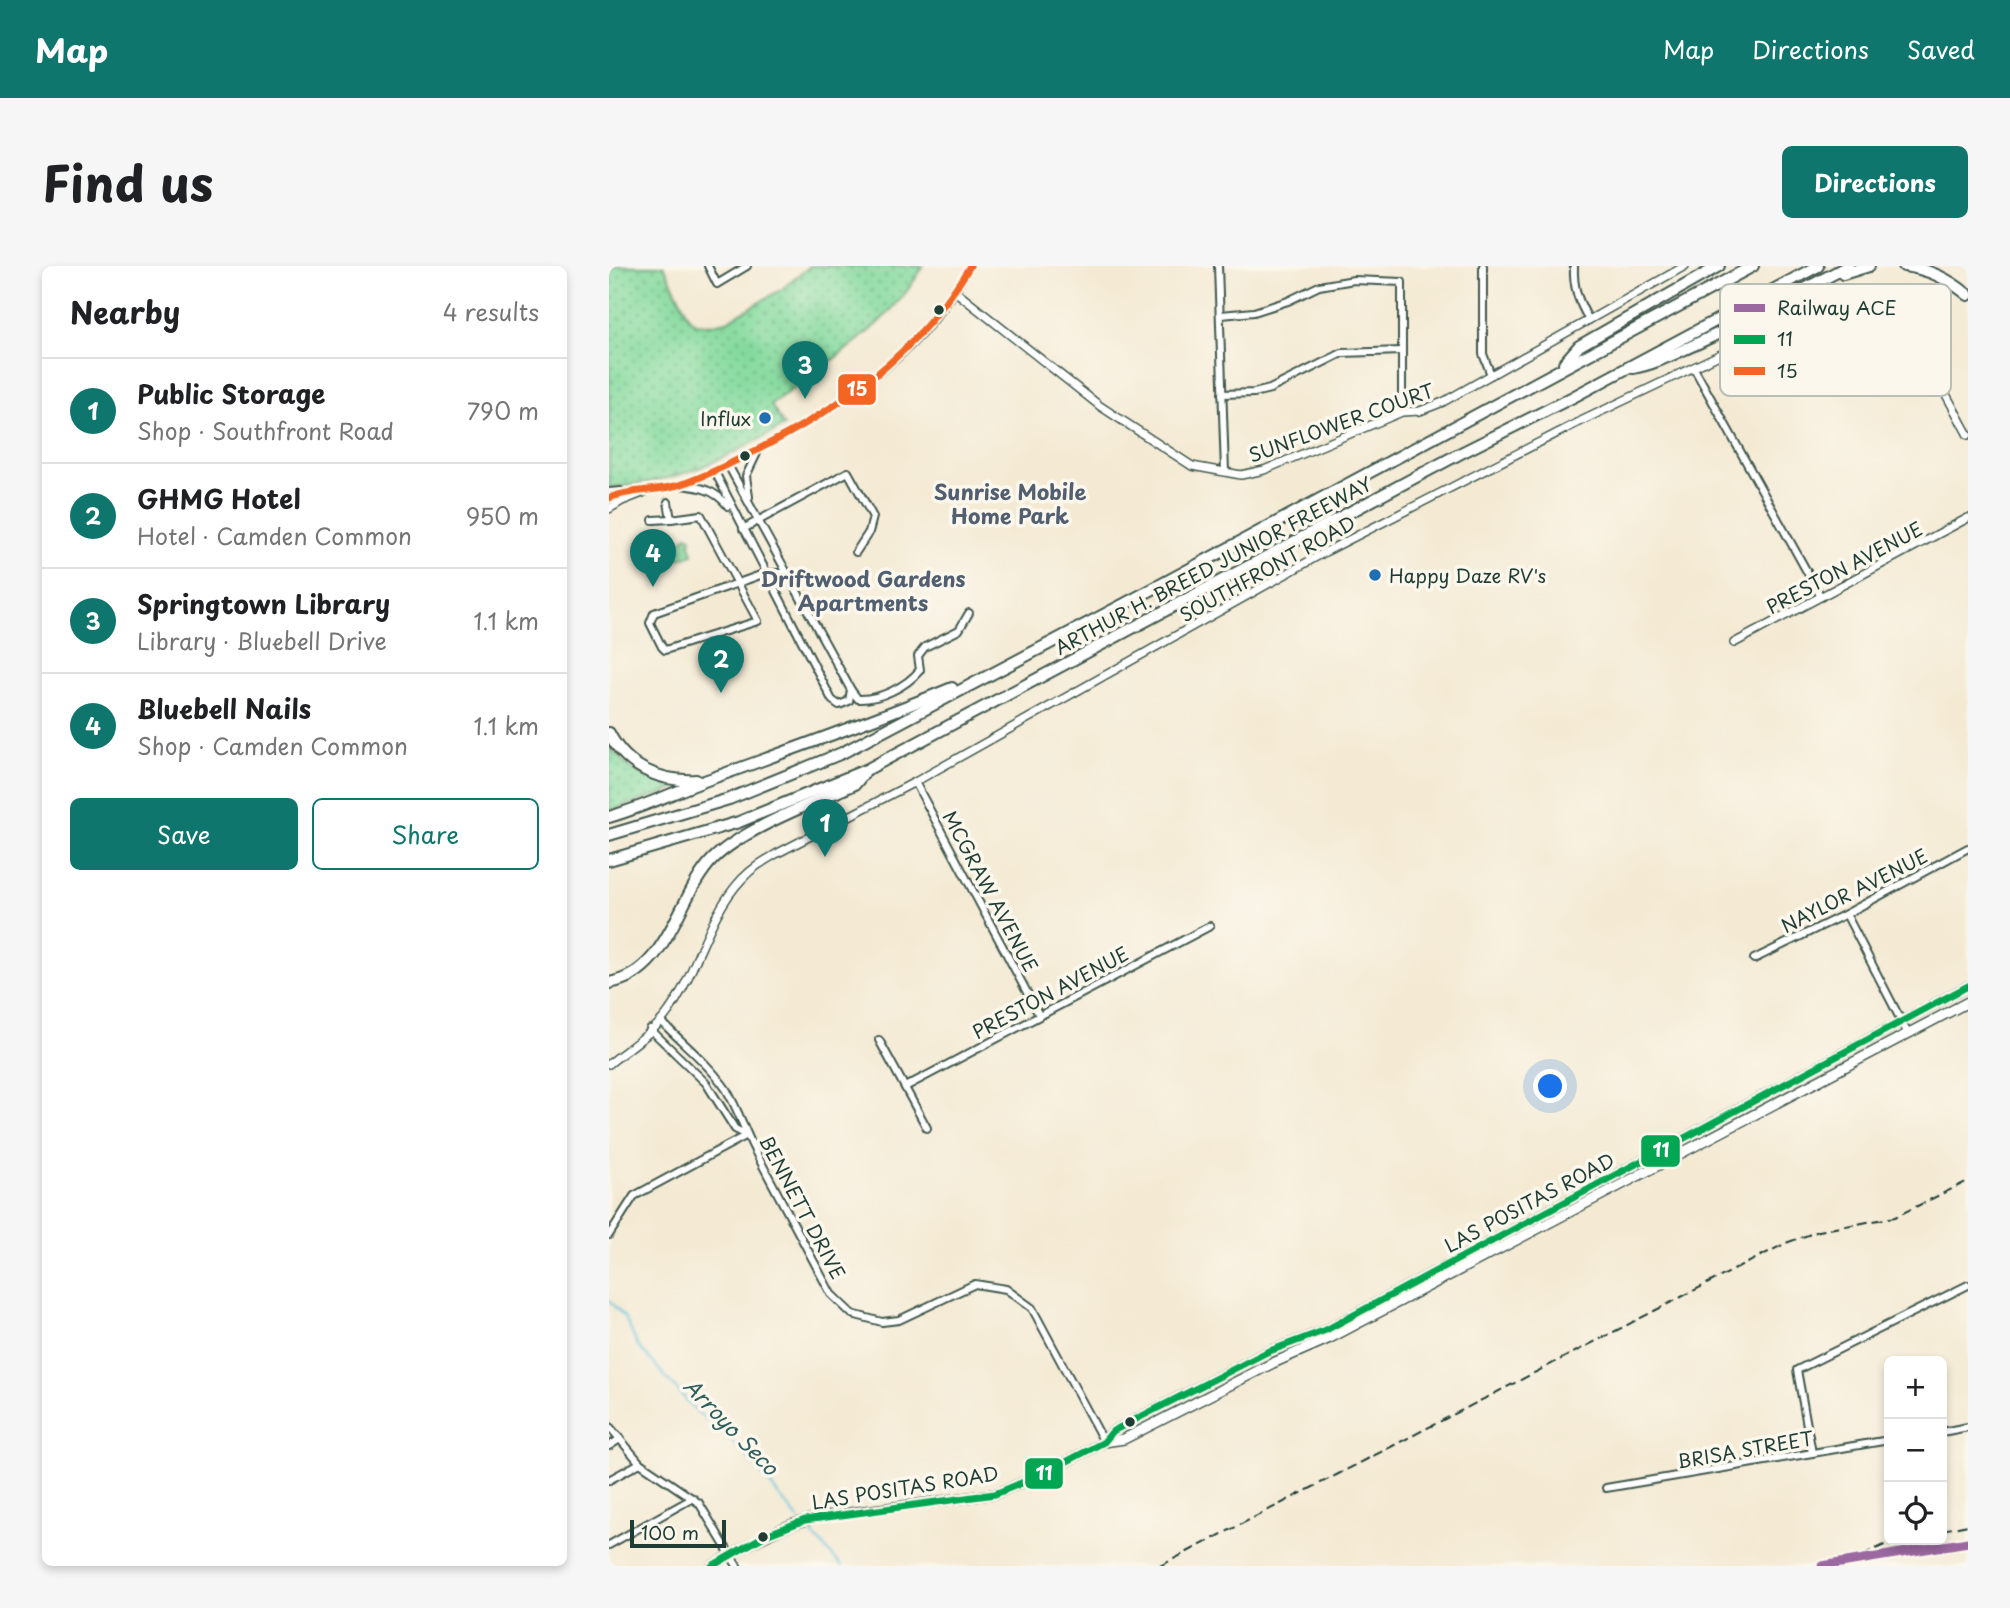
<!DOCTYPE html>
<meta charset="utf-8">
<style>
body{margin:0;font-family:"Playpen Sans",sans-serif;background:#f6f6f6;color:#202124}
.controls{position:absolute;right:21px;bottom:21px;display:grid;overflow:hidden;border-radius:10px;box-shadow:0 4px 10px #0003}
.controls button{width:63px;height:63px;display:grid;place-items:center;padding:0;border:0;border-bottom:2px solid #e0e0e0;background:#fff;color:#202124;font:35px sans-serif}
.scale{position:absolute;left:21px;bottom:18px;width:96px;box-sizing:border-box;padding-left:7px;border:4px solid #1f3d34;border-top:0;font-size:19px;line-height:24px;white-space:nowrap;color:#1f3d34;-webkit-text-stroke:5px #fbf7ec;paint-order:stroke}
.you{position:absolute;left:942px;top:821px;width:24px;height:24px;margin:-18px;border:5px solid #fff;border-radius:50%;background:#1a73e8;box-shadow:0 0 0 10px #1a73e833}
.badge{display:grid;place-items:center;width:46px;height:46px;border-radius:50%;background:#0f766e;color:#fff;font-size:23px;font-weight:700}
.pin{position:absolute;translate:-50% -58px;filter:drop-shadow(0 2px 4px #0008)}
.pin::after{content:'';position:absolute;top:37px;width:24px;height:21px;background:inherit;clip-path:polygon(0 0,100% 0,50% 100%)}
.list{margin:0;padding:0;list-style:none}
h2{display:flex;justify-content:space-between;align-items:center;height:91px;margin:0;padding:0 28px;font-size:30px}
h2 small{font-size:23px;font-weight:400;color:#757577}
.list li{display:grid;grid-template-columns:46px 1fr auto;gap:21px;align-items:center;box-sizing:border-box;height:105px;padding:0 28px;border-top:2px solid #e0e0e0}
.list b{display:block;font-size:26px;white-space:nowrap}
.list p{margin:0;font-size:23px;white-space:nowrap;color:#757577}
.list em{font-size:23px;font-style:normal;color:#757577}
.actions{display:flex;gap:14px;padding:21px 28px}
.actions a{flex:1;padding:16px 0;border:2px solid #0f766e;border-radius:10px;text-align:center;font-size:24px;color:#0f766e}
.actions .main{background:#0f766e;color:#fff}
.icon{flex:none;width:38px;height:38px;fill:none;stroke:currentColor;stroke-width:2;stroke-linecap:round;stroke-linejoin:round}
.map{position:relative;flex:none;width:1359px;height:1300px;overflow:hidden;border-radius:10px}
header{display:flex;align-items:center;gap:42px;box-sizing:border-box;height:98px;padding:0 35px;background:#0f766e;color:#fff}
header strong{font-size:33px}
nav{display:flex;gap:38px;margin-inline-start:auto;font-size:24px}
.intro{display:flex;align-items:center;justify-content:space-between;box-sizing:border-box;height:168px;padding:0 42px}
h1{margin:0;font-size:49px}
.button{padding:18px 32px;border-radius:10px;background:#0f766e;color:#fff;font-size:24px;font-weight:700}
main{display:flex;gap:42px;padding:0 42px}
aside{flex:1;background:#fff;border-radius:10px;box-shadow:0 4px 10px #0003}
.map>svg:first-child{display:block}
.green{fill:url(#green-dots);stroke:#528c69;stroke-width:2}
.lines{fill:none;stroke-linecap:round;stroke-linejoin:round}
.stream{stroke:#60c1de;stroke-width:2}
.minor-casing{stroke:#3f574c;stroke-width:10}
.tertiary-casing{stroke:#3f574c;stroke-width:10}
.secondary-casing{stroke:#3f574c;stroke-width:12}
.motorway-casing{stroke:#3f574c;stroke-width:14}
.minor{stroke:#fff;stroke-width:6}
.tertiary{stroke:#fff;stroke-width:7}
.secondary{stroke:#fff;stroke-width:9}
.motorway{stroke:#fff;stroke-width:10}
.rail{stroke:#1f3d34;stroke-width:2;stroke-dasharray:10 5;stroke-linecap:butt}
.bus-1-casing{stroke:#fbf7ec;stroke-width:12}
.bus-2-casing{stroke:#fbf7ec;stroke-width:12}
.bus-1{stroke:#00a651;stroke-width:7}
.bus-2{stroke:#f26522;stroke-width:7}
.rail-1-casing{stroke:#fbf7ec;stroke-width:14}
.rail-1{stroke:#9b68a0;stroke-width:9}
.bus-dot{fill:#1f3d34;stroke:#fbf7ec;stroke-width:2.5}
.poi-dot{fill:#1f6fb2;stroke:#fbf7ec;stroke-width:2.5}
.labels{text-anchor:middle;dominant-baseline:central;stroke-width:7;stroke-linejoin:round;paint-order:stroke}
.poi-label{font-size:19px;fill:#1f3d34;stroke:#fbf7ec;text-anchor:end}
.street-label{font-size:19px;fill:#1f3d34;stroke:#fbf7ec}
.neighbourhood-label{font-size:21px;font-weight:bold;fill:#515f71;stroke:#fbf7ec}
.water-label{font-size:21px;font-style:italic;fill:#2f5e5e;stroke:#fbf7ec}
.key{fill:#fbf7ec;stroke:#b9bfb5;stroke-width:2}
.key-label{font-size:19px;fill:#1f3d34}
.line-badge{stroke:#fbf7ec;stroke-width:2.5}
.badge-label{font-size:19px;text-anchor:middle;font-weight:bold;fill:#fff}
</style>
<header>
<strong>Map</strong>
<nav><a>Map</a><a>Directions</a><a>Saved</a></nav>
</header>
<div class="intro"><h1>Find us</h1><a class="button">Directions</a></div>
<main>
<aside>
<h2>Nearby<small>4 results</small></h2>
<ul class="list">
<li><span class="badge">1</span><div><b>Public Storage</b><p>Shop · Southfront Road</p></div><em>790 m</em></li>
<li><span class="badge">2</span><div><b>GHMG Hotel</b><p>Hotel · Camden Common</p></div><em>950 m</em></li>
<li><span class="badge">3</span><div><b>Springtown Library</b><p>Library · Bluebell Drive</p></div><em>1.1 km</em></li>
<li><span class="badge">4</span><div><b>Bluebell Nails</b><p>Shop · Camden Common</p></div><em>1.1 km</em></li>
</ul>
<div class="actions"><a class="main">Save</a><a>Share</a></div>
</aside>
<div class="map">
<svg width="1359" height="1300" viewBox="0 0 1359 1300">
<defs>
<pattern id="green-dots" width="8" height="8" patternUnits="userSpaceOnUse" patternTransform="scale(1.75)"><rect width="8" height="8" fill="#84da9e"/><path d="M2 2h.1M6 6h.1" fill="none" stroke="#6bb282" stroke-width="1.8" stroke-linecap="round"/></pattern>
</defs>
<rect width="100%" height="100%" fill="#fbf7ec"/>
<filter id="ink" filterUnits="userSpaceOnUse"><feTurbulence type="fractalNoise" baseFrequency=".0143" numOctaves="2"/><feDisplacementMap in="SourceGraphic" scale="14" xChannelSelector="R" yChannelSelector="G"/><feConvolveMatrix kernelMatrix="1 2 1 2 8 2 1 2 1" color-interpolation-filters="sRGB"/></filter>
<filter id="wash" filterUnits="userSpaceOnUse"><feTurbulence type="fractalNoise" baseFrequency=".00686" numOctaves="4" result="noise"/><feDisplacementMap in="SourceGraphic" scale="28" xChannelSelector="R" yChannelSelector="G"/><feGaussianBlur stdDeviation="1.57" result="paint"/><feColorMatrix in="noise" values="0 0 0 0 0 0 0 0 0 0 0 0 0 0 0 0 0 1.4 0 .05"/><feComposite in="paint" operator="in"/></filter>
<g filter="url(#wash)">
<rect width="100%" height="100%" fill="#f4ead4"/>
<g class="green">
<path d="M0 0H55L80 52 86 57 99 59 118 55 173 23 201 0H314C281 61 216 98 162 139L175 160C114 193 71 217 0 221Z"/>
<path d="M78 269 82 271 81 278 84 288 71 293 64 280 65 275 74 274Z"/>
<path d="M0 481 22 503 56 518 87 516 0 545Z"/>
</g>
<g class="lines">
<g class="stream">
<path d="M0 1034 16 1052 29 1080 89 1147 109 1161 141 1194 190 1254"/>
<path d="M194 1258 233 1300"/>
</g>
</g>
</g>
<g filter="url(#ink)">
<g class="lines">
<g class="minor-casing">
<g id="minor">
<path d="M99 0 108 18 138 0"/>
<path d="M609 0 616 206"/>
<path d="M874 0V88L882 109"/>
<path d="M965 0C964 21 969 35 980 54"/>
<path d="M612 49 645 46 679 35 710 20 745 14 793 16V146"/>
<path d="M1085 102 1212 331"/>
<path d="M613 128 645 127 661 123 733 87 793 85"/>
<path d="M106 206 223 434 230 439 240 435 242 424 119 199"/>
<path d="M71 219C91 221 105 223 119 240"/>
<path d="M0 226 12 225"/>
<path d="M140 231 137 210 150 183"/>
<path d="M59 236 62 253 92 249 149 355 56 384 53 381 41 357 45 347 157 307H178"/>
<path d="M44 254 62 253"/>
<path d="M134 263 239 206 264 251 260 266 247 286"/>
<path d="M242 424 249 433C270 434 297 421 311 404L309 390 316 381 350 364 360 347"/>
<path d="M306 516 430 749"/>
<path d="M1237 648 1299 768"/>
<path d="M1145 693 1237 648 1359 582"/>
<path d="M52 755C73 777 100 798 117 823 129 843 135 863 145 883L222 1028 243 1048 273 1056 290 1054 366 1018 397 1023 423 1042 495 1176"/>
<path d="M41 763 97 817 126 863 138 869"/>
<path d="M270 774 318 862"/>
<path d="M296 821 601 660"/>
<path d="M0 969 25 930 138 869"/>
<path d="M0 1160 31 1197 90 1237 128 1300"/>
<path d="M1333 1166 1359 1161"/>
<path d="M0 1180 11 1173"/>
<path d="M1203 1187 1188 1104 1359 1019"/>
<path d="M0 1214 31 1197"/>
<path d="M997 1222 1280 1174"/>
<path d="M0 1279 84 1232"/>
</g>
</g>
<g class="tertiary-casing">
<g id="tertiary">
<path d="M347 26 491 140 583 200 632 209 655 204 793 146 811 145 834 136 1076 0"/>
<path d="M0 232C24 220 46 227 73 218 103 208 131 192 160 178 241 135 317 83 361 0"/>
<path d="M0 243 13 235 36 226"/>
<path d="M1125 377 1359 252"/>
<path d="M0 798C19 782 46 766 60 745 89 704 98 650 133 613 143 602 155 595 167 588L306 516 718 285 972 155 1225 34C1252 26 1263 23 1288 38L1359 169"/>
</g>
</g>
<g class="secondary-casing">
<g id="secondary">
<path d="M495 1176 504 1165 658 1086 717 1064 1359 720"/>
<path d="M103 1300C138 1280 170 1259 210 1251L386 1228 432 1209 495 1176 515 1173 664 1097 721 1072 1359 736"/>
</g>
</g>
<g class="motorway-casing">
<g id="motorway">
<path d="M1295 0C1320 3 1340 13 1359 29"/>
<path d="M1234 8 1260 0"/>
<path d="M955 97 970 80 1110 0"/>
<path d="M1024 102C1046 98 1065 88 1085 79 1138 55 1188 27 1239 0"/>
<path d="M0 467C17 501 50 516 87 514"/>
<path d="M0 551C35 541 67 525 101 513 182 484 263 455 343 422"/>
<path d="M0 569 120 533 233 487 540 325 1144 0"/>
<path d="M0 594 130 556 259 503 850 188 964 131 1209 0"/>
<path d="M0 717C60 707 68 630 104 593 134 563 206 536 246 518L255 507"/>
</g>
</g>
<use href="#minor" class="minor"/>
<use href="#tertiary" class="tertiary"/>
<use href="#secondary" class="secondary"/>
<use href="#motorway" class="motorway"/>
<g class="rail">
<path d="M1333 1264 1359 1259"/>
<path d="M551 1300 1177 977 1210 965 1286 951 1359 915"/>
<path d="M1209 1300 1255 1288 1287 1274"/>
</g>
<g class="bus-1-casing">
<path id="bus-1" d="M103 1300 157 1269 196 1254 386 1228 432 1209 495 1176 504 1165 658 1086 717 1064 1359 720"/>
</g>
<g class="bus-2-casing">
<path id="bus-2" d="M0 232C24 222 49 226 73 218 98 210 122 197 146 185 237 139 308 88 361 0"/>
</g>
<use href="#bus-1" class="bus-1"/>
<use href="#bus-2" class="bus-2"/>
<g class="rail-1-casing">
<path id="rail-1" d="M1213 1300 1359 1276"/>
</g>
<use href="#rail-1" class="rail-1"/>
</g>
</g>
<g class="bus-dot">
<circle cx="330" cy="44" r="6"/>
<circle cx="136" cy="190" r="6"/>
<circle cx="521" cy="1156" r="6"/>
<circle cx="154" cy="1271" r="6"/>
</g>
<g class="poi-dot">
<circle cx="156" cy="152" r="7"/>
<circle cx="766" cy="309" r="7"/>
</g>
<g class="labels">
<g class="poi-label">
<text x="142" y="152">Influx</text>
<text x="780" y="309" text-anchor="start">Happy Daze RV's</text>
</g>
<g class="street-label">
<text transform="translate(732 156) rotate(-20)">SUNFLOWER COURT</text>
<text transform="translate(604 299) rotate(-28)">ARTHUR H. BREED JUNIOR FREEWAY</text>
<text transform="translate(1235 301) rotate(-28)">PRESTON AVENUE</text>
<text transform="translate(658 302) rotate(-29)">SOUTHFRONT ROAD</text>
<text transform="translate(1245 624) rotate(-27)">NAYLOR AVENUE</text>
<text transform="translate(382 625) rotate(62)">MCGRAW AVENUE</text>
<text transform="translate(441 726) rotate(-28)">PRESTON AVENUE</text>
<text transform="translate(920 936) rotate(-28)">LAS POSITAS ROAD</text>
<text transform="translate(194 941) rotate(62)">BENNETT DRIVE</text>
<text transform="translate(1136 1183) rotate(-10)">BRISA STREET</text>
<text transform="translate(296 1221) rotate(-9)">LAS POSITAS ROAD</text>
</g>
<g class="neighbourhood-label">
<text x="401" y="225">Sunrise Mobile<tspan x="401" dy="24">Home Park</tspan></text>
<text x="254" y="312">Driftwood Gardens<tspan x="254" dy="24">Apartments</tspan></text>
</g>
<g class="water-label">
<text transform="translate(123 1160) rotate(46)">Arroyo Seco</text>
</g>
</g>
<rect x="1111" y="18" width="231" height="112" rx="10" class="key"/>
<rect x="1125" y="38" width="31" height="8" fill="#9b68a0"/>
<rect x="1125" y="69" width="31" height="9" fill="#00a651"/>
<rect x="1125" y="101" width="31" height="8" fill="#f26522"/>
<g class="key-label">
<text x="1168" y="49">Railway ACE</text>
<text x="1168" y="80">11</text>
<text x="1168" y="112">15</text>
</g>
<g class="line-badge">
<rect x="228" y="107" width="40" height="33" rx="7" fill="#f26522"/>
<rect x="1031" y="868" width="41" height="34" rx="7" fill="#00a651"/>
<rect x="415" y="1191" width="40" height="33" rx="7" fill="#00a651"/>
</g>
<g class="badge-label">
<text x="248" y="130">15</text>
<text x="1052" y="891">11</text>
<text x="435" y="1214">11</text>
</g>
</svg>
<div class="controls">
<button>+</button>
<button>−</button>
<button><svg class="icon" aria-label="locate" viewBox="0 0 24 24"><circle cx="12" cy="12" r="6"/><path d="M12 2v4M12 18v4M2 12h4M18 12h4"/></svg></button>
</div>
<div class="scale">100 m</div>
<div class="you"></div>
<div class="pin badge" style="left:216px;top:591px">1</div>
<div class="pin badge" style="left:112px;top:427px">2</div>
<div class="pin badge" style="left:196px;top:133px">3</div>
<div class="pin badge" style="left:44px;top:321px">4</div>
</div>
</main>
